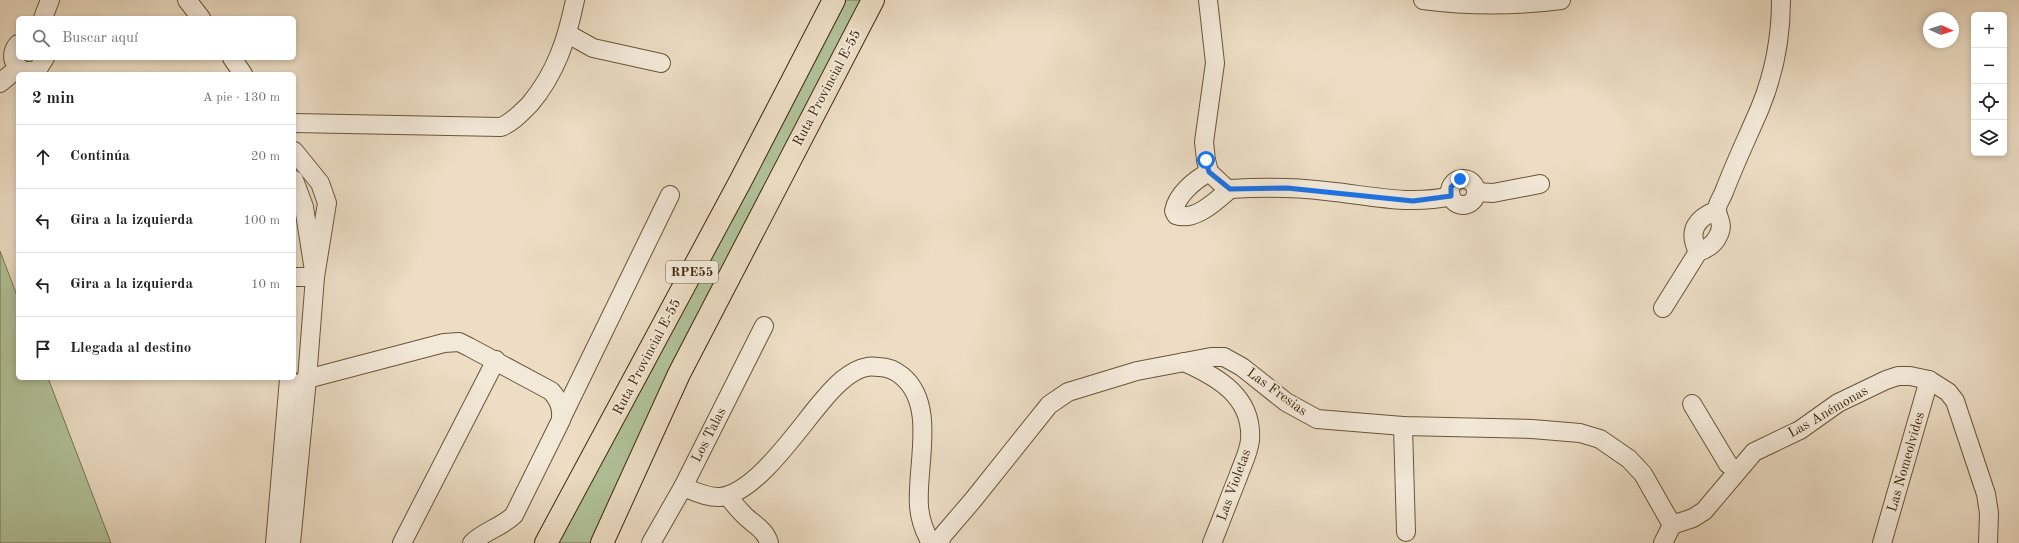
<!DOCTYPE html>
<html lang="es">
<meta charset="utf-8">
<style>
body{margin:0;font-family:"Old Standard TT",serif;background:#f2f2f2;color:#222}
.controls{position:absolute;right:12px;top:12px;display:grid;overflow:hidden;border-radius:6px;box-shadow:0 2px 6px #0003}
.controls button{width:36px;height:36px;display:grid;place-items:center;padding:0;border:0;border-bottom:1px solid #e0e0e0;background:#fff;color:#222;font:20px sans-serif}
.compass{position:absolute;left:1923px;top:12px;width:36px;height:36px;border-radius:50%;background:#fff;box-shadow:0 2px 6px #0003;rotate:93deg}
.stop{position:absolute;width:12px;height:12px;margin:-9px;border:3px solid #1a73e8;border-radius:50%;background:#fff}
.stop.end{background:#1a73e8;border-color:#fff;box-shadow:0 1px 4px #0008}
.list{margin:0;padding:0;list-style:none}
h2{display:flex;justify-content:space-between;align-items:center;height:52px;margin:0;padding:0 16px;font-size:17px}
h2 small{font-size:13px;font-weight:400;color:#767676}
.list li{display:grid;grid-template-columns:26px 1fr auto;gap:12px;align-items:center;box-sizing:border-box;height:64px;padding:0 16px;border-top:1px solid #e0e0e0}
.list b{display:block;font-size:15px;white-space:nowrap}
.list em{font-size:13px;font-style:normal;color:#767676}
.icon{flex:none;width:22px;height:22px;fill:none;stroke:currentColor;stroke-width:2;stroke-linecap:round;stroke-linejoin:round}
.map{position:relative;flex:none;width:2019px;height:543px;overflow:hidden}
.search{position:absolute;background:#fff;box-shadow:0 2px 6px #0003;left:16px;top:16px;width:280px;height:44px;display:flex;align-items:center;gap:10px;box-sizing:border-box;padding:0 14px;border-radius:6px;color:#767676;font-size:15px}
.panel{position:absolute;background:#fff;box-shadow:0 2px 6px #0003;left:16px;top:72px;width:280px;height:308px;border-radius:6px}
.map>svg:first-child{display:block}
.grass{fill:#b1c299;stroke:#777552}
.lines{fill:none;stroke-linecap:round;stroke-linejoin:round}
.minor-casing{stroke:#695538;stroke-width:20}
.major-casing{stroke:#3d280a;stroke-width:24}
.minor{stroke:#f3e9d9;stroke-width:18}
.major{stroke:#ecddc4;stroke-width:22}
.route{stroke:#1a73e8;stroke-width:5}
.labels{text-anchor:middle;dominant-baseline:central;stroke-width:4;stroke-linejoin:round;paint-order:stroke}
.shield{fill:#f3e9d9;stroke:#746248;stroke-width:1}
.shield-label{font-size:13px;font-weight:bold;fill:#3d280a}
.street-label{font-size:14px;fill:#3d280a;stroke:#f3e9d9}
</style>
<div class="map">
<svg width="2019" height="543" viewBox="0 0 2019 543">
<rect width="100%" height="100%" fill="#ecddc4"/>
<filter id="stains"><feTurbulence type="fractalNoise" baseFrequency=".005" numOctaves="4"/><feColorMatrix values="0 0 0 0 .2 0 0 0 0 .09 0 0 0 0 .02 0 0 0 .5 -.17"/></filter>
<radialGradient id="worn" r=".72"><stop offset=".6" stop-color="#630" stop-opacity="0"/><stop offset="1" stop-color="#630" stop-opacity=".3"/></radialGradient>
<g class="grass">
<path d="M844 0H865L594 543H557Z"/>
<path d="M0 251 18 298V378H48L111 543H0Z"/>
</g>
<g class="lines">
<g class="minor-casing">
<g id="minor">
<path d="M187 0 201 18"/>
<path d="M1208 0 1215 63 1204 142 1206 160 1209 172 1225 187 1230 189C1262 187 1294 187 1326 191 1369 195 1408 206 1451 196"/>
<path d="M1423 0C1469 6 1515 6 1561 0"/>
<path d="M43 18 50 0"/>
<path d="M568 34 593 48 661 63"/>
<path d="M18 44C5 59 20 77 38 69L45 58"/>
<path d="M232 58 243 74"/>
<path d="M0 83 18 68"/>
<path d="M294 123 501 127C513 122 521 113 530 104 556 73 567 39 575 0"/>
<path d="M294 151 320 183 327 203 315 277H294"/>
<path d="M1209 172C1195 180 1177 194 1174 211L1176 215C1195 222 1217 200 1230 189"/>
<circle cx="1463" cy="192" r="13"/>
<path d="M1476 192 1493 193 1540 184"/>
<path d="M1698 252C1687 230 1697 218 1717 210"/>
<path d="M1663 308 1698 252C1707 249 1714 245 1718 236 1725 223 1717 219 1717 209 1717 204 1722 197 1724 192 1735 163 1748 136 1760 108 1774 74 1781 36 1781 0"/>
<path d="M1184 362C1218 377 1253 397 1250 440 1249 452 1242 465 1238 477 1229 499 1221 521 1212 543"/>
<path d="M288 391 307 379 444 343 459 342 469 347 551 391C559 400 562 407 561 420L514 515C502 527 484 531 472 543"/>
<path d="M1692 404 1728 464 1737 471"/>
<path d="M561 419 670 195"/>
<path d="M1403 426 1406 532"/>
<path d="M683 487C694 491 708 498 720 497 757 493 800 426 824 399 835 386 850 370 867 367 871 366 876 367 879 367 887 367 896 371 902 376 937 405 916 466 919 506 920 520 924 531 931 543"/>
<path d="M728 496C733 503 738 509 744 515 754 525 765 529 769 543"/>
<path d="M1672 525 1693 518 1704 511 1754 452 1800 430 1838 403 1886 380 1898 376H1910L1929 380 1948 392 1955 401 1986 494 1989 513 1988 543"/>
<path d="M275 543 289 379"/>
<path d="M291 543 307 379 315 277 304 207 294 180"/>
<path d="M402 543 496 360"/>
<path d="M651 543 683 487 764 326"/>
<path d="M939 543 943 535 973 500 1049 405 1068 392 1137 371 1211 357H1224L1242 367 1286 402 1317 419 1403 426 1532 429 1580 433 1600 439 1629 459 1643 474 1672 525"/>
<path d="M1663 543 1672 525"/>
<path d="M1882 543 1929 380"/>
</g>
</g>
<g class="major-casing">
<g id="major">
<path d="M546 543 741 180 834 0"/>
<path d="M602 543 679 374 873 0"/>
</g>
</g>
<use href="#minor" class="minor"/>
<use href="#major" class="major"/>
</g>
<g class="lines">
<path class="route" d="M1206 160 1209 172 1230 189 1287 188 1413 201 1451 196V187L1460 179"/>
</g>
<g class="labels">
<rect class="shield" x="666" y="261" width="52" height="22" rx="3"/>
<g class="shield-label">
<text x="692" y="272">RPE55</text>
</g>
<g class="street-label">
<text transform="translate(827 88) rotate(-62)">Ruta Provincial E-55</text>
<text transform="translate(647 357) rotate(-62)">Ruta Provincial E-55</text>
<text transform="translate(1277 392) rotate(36)">Las Fresias</text>
<text transform="translate(1828 412) rotate(-30)">Las Anémonas</text>
<text transform="translate(709 435) rotate(-63)">Los Talas</text>
<text transform="translate(1906 462) rotate(-74)">Las Nomeolvides</text>
<text transform="translate(1234 485) rotate(-70)">Las Violetas</text>
</g>
</g>
<rect width="100%" height="100%" filter="url(#stains)"/>
<rect width="100%" height="100%" fill="url(#worn)"/>
</svg>
<div class="controls">
<button>+</button>
<button>−</button>
<button><svg class="icon" aria-label="locate" viewBox="0 0 24 24"><circle cx="12" cy="12" r="6"/><path d="M12 2v4M12 18v4M2 12h4M18 12h4"/></svg></button>
<button><svg class="icon" aria-label="layers" viewBox="0 0 24 24"><path d="M12 4l9 5-9 5-9-5zM3 14l9 5 9-5"/></svg></button>
</div>
<svg class="compass" viewBox="-18 -18 36 36"><path d="M0-13l5 13h-10z" fill="#e53935"/><path d="M0 13l5-13h-10z" fill="#767676"/></svg>
<div class="stop" style="left:1206px;top:160px"></div>
<div class="stop end" style="left:1460px;top:179px"></div>
<div class="search"><svg class="icon" aria-label="search" viewBox="0 0 24 24"><circle cx="10" cy="10" r="6"/><path d="M15 15l6 6"/></svg>Buscar aquí</div>
<section class="panel">
<h2>2 min<small>A pie · 130 m</small></h2>
<ul class="list">
<li><svg class="icon" aria-label="ahead" viewBox="0 0 24 24"><path d="M12 20V5M6 11l6-6 6 6"/></svg><div><b>Continúa</b></div><em>20 m</em></li>
<li><svg class="icon" aria-label="left" viewBox="0 0 24 24"><path d="M17 20v-9H6M10 6l-5 5 5 5"/></svg><div><b>Gira a la izquierda</b></div><em>100 m</em></li>
<li><svg class="icon" aria-label="left" viewBox="0 0 24 24"><path d="M17 20v-9H6M10 6l-5 5 5 5"/></svg><div><b>Gira a la izquierda</b></div><em>10 m</em></li>
<li><svg class="icon" aria-label="arrive" viewBox="0 0 24 24"><path d="M6 21V4h12l-3 4 3 4H6"/></svg><div><b>Llegada al destino</b></div></li>
</ul>
</section>
</div>
